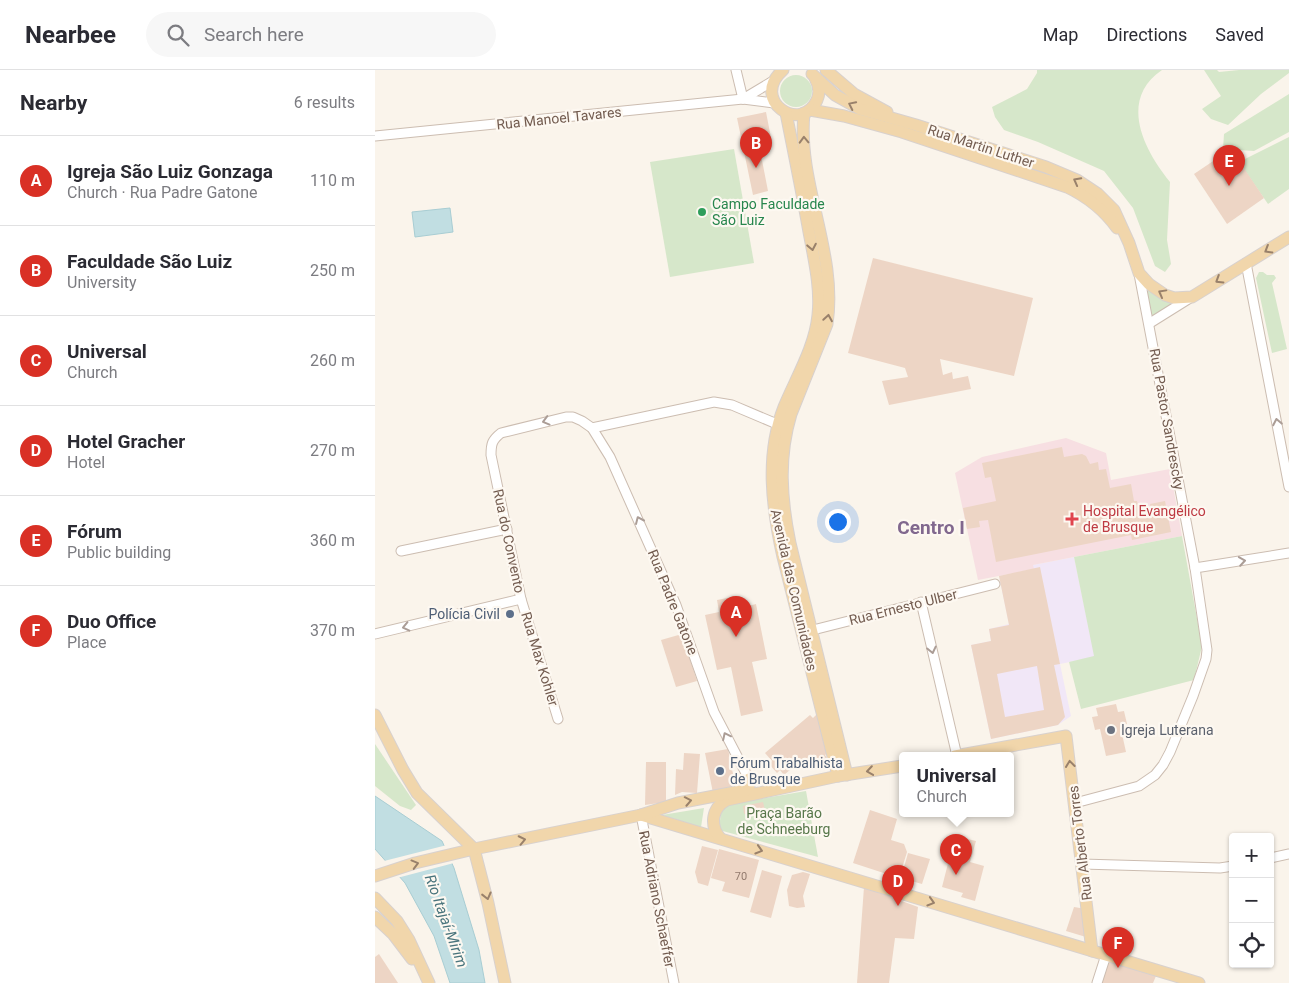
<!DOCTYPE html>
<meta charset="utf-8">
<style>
body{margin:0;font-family:Roboto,sans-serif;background:#f7f7f7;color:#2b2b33}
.controls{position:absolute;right:15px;bottom:15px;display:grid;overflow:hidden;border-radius:5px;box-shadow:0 1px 4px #0004}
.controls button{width:45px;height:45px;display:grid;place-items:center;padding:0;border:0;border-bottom:1px solid #e1e1e2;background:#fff;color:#2b2b33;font:25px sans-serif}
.you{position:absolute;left:462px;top:451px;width:18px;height:18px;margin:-12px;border:4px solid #fff;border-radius:50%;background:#1a73e8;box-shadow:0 0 0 8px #1a73e833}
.badge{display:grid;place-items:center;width:32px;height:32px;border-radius:50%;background:#d93025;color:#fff;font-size:16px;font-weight:700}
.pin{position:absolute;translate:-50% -41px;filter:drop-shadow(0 1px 2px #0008)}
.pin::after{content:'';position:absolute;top:26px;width:18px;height:15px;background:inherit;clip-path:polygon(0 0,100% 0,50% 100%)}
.popup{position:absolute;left:524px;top:682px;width:115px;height:65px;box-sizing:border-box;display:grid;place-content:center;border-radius:5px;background:#fff;filter:drop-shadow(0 1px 4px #0005);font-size:16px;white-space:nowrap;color:#7c7c81}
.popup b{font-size:19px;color:#2b2b33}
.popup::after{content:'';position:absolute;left:50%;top:100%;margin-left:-10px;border:10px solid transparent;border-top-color:#fff}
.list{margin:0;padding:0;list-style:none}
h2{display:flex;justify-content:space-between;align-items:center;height:65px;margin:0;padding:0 20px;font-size:21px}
h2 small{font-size:16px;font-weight:400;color:#7c7c81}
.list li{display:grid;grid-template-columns:32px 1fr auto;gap:15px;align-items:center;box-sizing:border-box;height:90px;padding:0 20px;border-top:1px solid #e1e1e2}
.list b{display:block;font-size:19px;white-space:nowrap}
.list p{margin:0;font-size:16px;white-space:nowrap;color:#7c7c81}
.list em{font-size:16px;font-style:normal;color:#7c7c81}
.icon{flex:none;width:28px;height:28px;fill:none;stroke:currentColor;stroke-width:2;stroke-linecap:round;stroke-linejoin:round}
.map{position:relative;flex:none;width:914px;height:913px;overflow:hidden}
header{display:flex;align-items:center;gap:30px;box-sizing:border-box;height:70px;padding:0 25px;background:#fff;border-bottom:1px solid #e1e1e2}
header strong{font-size:24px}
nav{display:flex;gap:28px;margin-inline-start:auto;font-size:18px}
.search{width:350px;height:45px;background:#f7f7f7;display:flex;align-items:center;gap:12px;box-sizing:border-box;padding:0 18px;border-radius:28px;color:#7c7c81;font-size:19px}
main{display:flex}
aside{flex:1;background:#fff}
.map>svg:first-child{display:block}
.education{fill:#f1e7f7}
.medical{fill:#f7dfe2}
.green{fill:#d6e7ca}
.water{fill:#c1dee2;stroke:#a8cdd3}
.pier{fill:#faf4eb}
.building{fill:#edd5c5;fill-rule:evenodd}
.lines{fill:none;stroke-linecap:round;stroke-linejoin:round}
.minor-casing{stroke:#ccbdb1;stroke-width:11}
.major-casing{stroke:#d8d1ce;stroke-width:13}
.minor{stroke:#fff;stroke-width:9}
.major{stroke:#f1d6ab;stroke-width:11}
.oneway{stroke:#99816b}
.oneway2{stroke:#ab9d96}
.leisure-dot{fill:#2e9e5b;stroke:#fdf8f1;stroke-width:2}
.health-dot{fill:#e0444e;stroke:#fdf8f1;stroke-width:2}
.service-dot{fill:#5c6f8a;stroke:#fdf8f1;stroke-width:2}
.worship-dot{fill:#6b7280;stroke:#fdf8f1;stroke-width:2}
.labels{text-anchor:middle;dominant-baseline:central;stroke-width:4.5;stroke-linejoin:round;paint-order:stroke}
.number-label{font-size:11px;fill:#927a6d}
.street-label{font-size:14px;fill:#735c50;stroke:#fdf8f1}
.leisure-label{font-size:14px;fill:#27864d;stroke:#fdf8f1;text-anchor:start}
.health-label{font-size:14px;fill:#be3a42;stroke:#fdf8f1;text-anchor:start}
.service-label{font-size:14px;fill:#4e5e75;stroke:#fdf8f1;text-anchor:end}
.worship-label{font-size:14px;fill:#5b616d;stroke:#fdf8f1;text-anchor:start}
.park-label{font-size:14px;fill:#57774a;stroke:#fdf8f1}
.water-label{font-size:15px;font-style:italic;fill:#49747c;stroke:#fdf8f1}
.district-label{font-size:19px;font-weight:bold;fill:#81688e;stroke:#fdf8f1}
</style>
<header>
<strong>Nearbee</strong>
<div class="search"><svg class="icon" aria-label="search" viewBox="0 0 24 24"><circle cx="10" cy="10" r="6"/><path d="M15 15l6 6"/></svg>Search here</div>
<nav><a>Map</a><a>Directions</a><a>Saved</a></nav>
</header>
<main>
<aside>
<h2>Nearby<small>6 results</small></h2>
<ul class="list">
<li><span class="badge">A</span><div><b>Igreja São Luiz Gonzaga</b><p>Church · Rua Padre Gatone</p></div><em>110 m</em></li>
<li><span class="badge">B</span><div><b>Faculdade São Luiz</b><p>University</p></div><em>250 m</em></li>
<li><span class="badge">C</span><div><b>Universal</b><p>Church</p></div><em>260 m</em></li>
<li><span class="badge">D</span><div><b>Hotel Gracher</b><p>Hotel</p></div><em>270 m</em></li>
<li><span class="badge">E</span><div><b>Fórum</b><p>Public building</p></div><em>360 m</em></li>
<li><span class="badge">F</span><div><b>Duo Office</b><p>Place</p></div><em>370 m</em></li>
</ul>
</aside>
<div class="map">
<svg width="914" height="913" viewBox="0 0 914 913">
<rect width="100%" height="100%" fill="#faf4eb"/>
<path class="education" d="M699 487 720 587 685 594 696 646 683 655 616 669 596 575 616 571 614 559 634 554 624 506 658 499V495Z"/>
<path class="medical" d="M691 368 731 383 736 410 795 399 807 466 658 495 659 499 603 510 580 403 607 387Z"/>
<g class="green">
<path d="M662 0H787C743 30 769 80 795 112L792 170 796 194 790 202 780 196 758 138 729 101 663 72 629 60 620 47 617 37 652 19 662 3Z"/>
<path d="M829 0H842L844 2 864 0H914V3L886 24 853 55 836 49 827 39 846 26Z"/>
<circle cx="421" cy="21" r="16"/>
<path d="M914 24V62L879 81 848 79 849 64Z"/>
<path d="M914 67V119L893 134 864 92Z"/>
<path d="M359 79 379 193 295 207 275 92Z"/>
<path d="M884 202H888L892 205H899L901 208 897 213 912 279 897 283 881 208Z"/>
<path d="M771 218 781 226 798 233 777 247Z"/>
<path d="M807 466 827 576 819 610 706 639 694 592 719 586 699 487Z"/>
<path d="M0 674 41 735 36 740 25 736 0 716Z"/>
<path d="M431 721 443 787 344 760 346 741 354 734Z"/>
<path d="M329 738 326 757 287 745Z"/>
</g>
<g class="water">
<path d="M75 138 78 162 40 167 37 142Z"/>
<path d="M0 726 67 771 79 798 104 880 110 913H75L59 866 30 813 0 779Z"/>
</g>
<path class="pier" d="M72 775 79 793 22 808 9 791Z"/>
<g class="building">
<path d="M391 42 397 73 384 75 393 121 378 125 362 48Z"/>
<path d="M856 79 889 128 852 154 819 104Z"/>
<path d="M498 188 658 228 639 306 565 289 568 305 577 302 578 309 593 306 596 319 514 335 507 311 533 307 530 298 473 283Z"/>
<path d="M687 377 689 387 707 384 711 386 715 394 723 392 724 400 731 399 735 418 756 414 759 431H762L764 440 776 438 775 434 790 431 796 462 757 470 756 465 621 492 613 450 604 451 605 457 592 459 588 438 621 431 616 407 610 408 607 393Z"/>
<path d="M665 497 685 594 679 595 690 647 683 655 616 669 596 575 616 571 614 559 634 555 624 506ZM662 596 669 640 630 647 622 604Z"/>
<path d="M362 526 365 538 381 534 392 589 377 592 388 641 366 646 356 597 342 600 330 545 344 542 342 530Z"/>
<path d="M307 564 322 611 301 617 286 570Z"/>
<path d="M741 634 743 642 749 641 752 654 745 655 751 682 731 686 725 659 720 660 717 647 723 646 721 638Z"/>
<path d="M445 641 454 682 450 685 455 691 448 697 446 694 440 698 437 695 431 700 424 692 409 705 405 700 402 703 394 694 397 691 390 683 435 645 438 648Z"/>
<path d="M353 679 361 719 338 723 330 683Z"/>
<path d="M309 683 325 684 322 723 307 722 300 725 301 699 308 700Z"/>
<path d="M271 692H291V732L270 735Z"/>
<path d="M388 732 390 740 369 744 368 736Z"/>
<path d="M495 740 522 749 516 770 529 774 532 782 524 808 478 793Z"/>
<path d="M580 766 601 771 595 792 609 796 600 831 586 827 588 823 567 817Z"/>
<path d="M327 776 343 780 333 816 323 813 320 802Z"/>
<path d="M344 779 384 790 374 828 347 821 350 812 336 808Z"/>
<path d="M533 783 555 789 547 814 526 808Z"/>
<path d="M387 800 407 806 396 848 375 842Z"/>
<path d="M428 802 435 804 428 826 430 837 422 838 414 836 412 820 417 805Z"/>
<path d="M489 817 543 837 539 869 520 868 514 913H482Z"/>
<path d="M699 837 711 839V867L691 861Z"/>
<path d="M4 884 23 913H0V887Z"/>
<path d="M733 889 781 906 778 913H725Z"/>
</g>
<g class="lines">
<g class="minor-casing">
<g id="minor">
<path d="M361 0 368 29"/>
<path d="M368 29 398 11"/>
<path d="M0 66 368 29 399 33"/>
<path d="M871 193 914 417"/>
<path d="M775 253 815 228"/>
<path d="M217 358 339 332 357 335 409 357"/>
<path d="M26 481 132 459"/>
<path d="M820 498 914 483"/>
<path d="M546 532 582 686"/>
<path d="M430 562 620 514"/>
<path d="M0 564 146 529"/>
<path d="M183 649 146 529 116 385C116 374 117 370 126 363L191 347H198L207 351 217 358 235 387 301 535 339 642 374 709"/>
<path d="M700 733 764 716 780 705 788 695 795 682 818 626 831 589 832 580 820 498 764 204"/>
<path d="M266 745 299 913"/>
<path d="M895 788 914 784"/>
<path d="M707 794 845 798 858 796"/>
<path d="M722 913 731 885"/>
</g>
</g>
<g class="major-casing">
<g id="major">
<path d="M408 0C374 30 426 65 442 30 445 23 444 15 440 8"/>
<path d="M451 0 479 24 512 42"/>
<path d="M437 4 460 25 485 39 541 55 671 97 702 110 723 124 739 140 754 173 764 203 774 214 790 225 799 228 817 227 914 167"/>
<path d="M435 40 469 46 527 62 692 117C713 127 729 140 742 158"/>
<path d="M411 43C419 83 427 122 434 162 439 189 446 218 443 245 440 277 421 308 409 337 390 385 397 438 408 487L463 706"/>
<path d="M429 43C422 114 463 183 452 254L416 344C403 387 406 429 415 473L472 705"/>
<path d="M0 645 28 700 42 723 99 779"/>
<path d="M580 686 691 666 717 881"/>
<path d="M266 745 824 913"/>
<path d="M345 768C335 756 336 738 352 730L463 706 527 696"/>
<path d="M99 779 113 833 130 913"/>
<path d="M0 806 40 793 99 779 266 745 303 733 371 720 374 717V709"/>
<path d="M0 828 22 851 34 870 54 913"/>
<path d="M0 847 18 864 37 889"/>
</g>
</g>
<use href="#minor" class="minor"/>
<use href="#major" class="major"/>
</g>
<defs><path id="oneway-chevron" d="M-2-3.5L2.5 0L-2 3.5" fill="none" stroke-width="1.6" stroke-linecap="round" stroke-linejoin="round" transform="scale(1.25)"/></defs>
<g class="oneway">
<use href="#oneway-chevron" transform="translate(477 35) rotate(-154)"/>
<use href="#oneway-chevron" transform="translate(429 70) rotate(-92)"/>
<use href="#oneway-chevron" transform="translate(702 111) rotate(-152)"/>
<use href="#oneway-chevron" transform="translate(437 177) rotate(79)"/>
<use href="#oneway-chevron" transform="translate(893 180) rotate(149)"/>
<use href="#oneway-chevron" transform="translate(844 210) rotate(148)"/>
<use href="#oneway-chevron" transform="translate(787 223) rotate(-151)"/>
<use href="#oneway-chevron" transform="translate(453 248) rotate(-81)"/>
<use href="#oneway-chevron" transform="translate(695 694) rotate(-97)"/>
<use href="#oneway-chevron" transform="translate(495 701) rotate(172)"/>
<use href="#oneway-chevron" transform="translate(313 731) rotate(-11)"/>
<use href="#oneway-chevron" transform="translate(147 770) rotate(-12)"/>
<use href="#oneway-chevron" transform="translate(384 780) rotate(17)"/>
<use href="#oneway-chevron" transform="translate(40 794) rotate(-15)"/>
<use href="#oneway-chevron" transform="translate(112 826) rotate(76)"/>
<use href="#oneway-chevron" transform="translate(556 832) rotate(17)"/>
</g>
<g class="oneway2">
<use href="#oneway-chevron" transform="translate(171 351) rotate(165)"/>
<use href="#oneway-chevron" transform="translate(902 352) rotate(-101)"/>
<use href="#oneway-chevron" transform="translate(264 450) rotate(-114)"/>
<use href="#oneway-chevron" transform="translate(867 491) rotate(-9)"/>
<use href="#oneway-chevron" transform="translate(31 557) rotate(167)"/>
<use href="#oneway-chevron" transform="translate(557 580) rotate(77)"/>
<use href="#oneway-chevron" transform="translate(351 666) rotate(-116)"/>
</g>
<circle class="leisure-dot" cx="327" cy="142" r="5"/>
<path class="health-dot" d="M694.5 441.5h5v5h5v5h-5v5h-5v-5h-5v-5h5z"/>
<g class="service-dot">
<circle cx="135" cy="544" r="5"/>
<circle cx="345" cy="701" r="5"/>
</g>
<circle class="worship-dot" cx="736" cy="660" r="5"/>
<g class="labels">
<g class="number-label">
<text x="366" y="806">70</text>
</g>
<g class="street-label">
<text transform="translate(184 48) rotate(-6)">Rua Manoel Tavares</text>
<text transform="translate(606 76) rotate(18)">Rua Martin Luther</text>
<text transform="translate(792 349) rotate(80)">Rua Pastor Sandrescky</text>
<text transform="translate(134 471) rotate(78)">Rua do Convento</text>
<text transform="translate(419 520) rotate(77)">Avenida das Comunidades</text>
<text transform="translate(298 532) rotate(68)">Rua Padre Gatone</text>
<text transform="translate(528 537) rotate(-14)">Rua Ernesto Ulber</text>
<text transform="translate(165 589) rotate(73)">Rua Max Kohler</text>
<text transform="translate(705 773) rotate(-97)">Rua Alberto Torres</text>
<text transform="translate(282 829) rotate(79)">Rua Adriano Schaeffer</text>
</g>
<g class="leisure-label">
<text x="337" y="134">Campo Faculdade<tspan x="337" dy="16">São Luiz</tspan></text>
</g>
<g class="health-label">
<text x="708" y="441">Hospital Evangélico<tspan x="708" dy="16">de Brusque</tspan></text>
</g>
<g class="service-label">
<text x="125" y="544">Polícia Civil</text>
<text x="355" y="693" text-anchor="start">Fórum Trabalhista<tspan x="355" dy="16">de Brusque</tspan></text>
</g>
<g class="worship-label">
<text x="746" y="660">Igreja Luterana</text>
</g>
<g class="park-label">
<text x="409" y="743">Praça Barão<tspan x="409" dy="16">de Schneeburg</tspan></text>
</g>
<g class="water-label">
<text transform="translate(71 851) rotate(70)">Rio Itajaí-Mirim</text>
</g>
<g class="district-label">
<text x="556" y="457">Centro I</text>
</g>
</g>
</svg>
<div class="controls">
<button>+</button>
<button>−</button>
<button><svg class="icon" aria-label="locate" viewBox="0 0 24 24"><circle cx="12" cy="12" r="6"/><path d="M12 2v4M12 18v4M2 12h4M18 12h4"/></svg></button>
</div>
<div class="you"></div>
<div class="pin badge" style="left:361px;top:567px">A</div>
<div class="pin badge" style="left:381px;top:98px">B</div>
<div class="pin badge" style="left:581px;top:805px">C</div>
<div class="popup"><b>Universal</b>Church</div>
<div class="pin badge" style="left:523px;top:836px">D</div>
<div class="pin badge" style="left:854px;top:116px">E</div>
<div class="pin badge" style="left:743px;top:898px">F</div>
</div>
</main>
